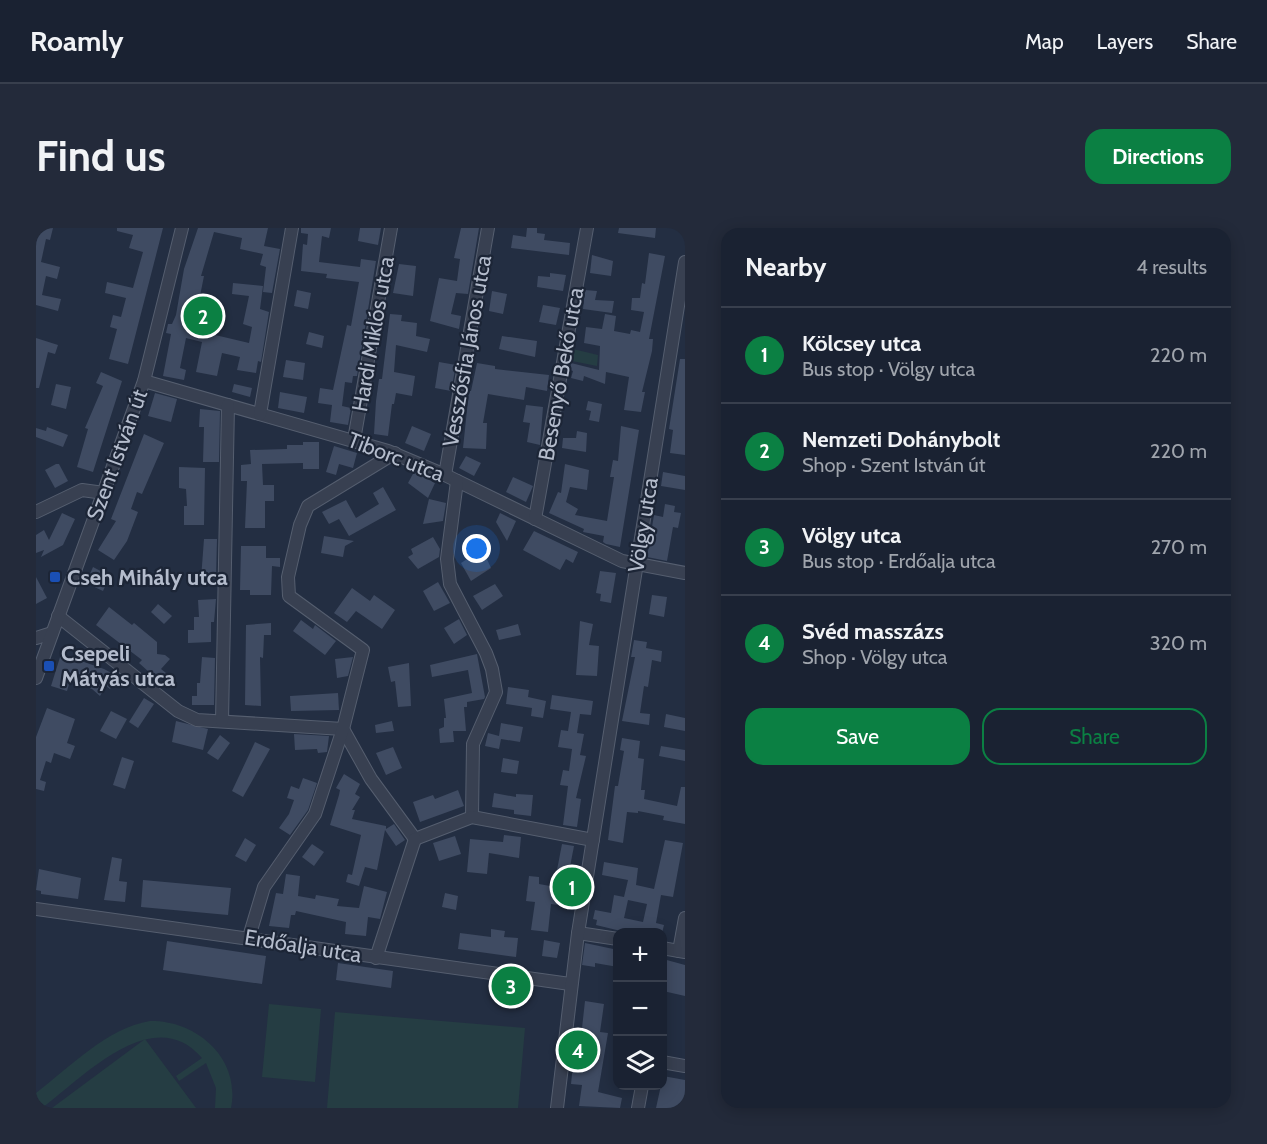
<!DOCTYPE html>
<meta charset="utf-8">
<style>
body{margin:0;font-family:Cabin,sans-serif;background:#232a3a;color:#f1f3f6}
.controls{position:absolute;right:18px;bottom:18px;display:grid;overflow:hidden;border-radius:12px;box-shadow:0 3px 15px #0003}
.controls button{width:54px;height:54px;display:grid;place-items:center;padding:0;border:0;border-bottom:2px solid #383f4d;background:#1a2232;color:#f1f3f6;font:30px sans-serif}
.you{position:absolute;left:441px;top:321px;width:21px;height:21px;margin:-15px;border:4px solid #fff;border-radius:50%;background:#1a73e8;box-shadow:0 0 0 9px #1a73e833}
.badge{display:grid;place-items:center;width:39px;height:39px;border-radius:50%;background:#0b8043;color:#fff;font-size:20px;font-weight:700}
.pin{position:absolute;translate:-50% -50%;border:3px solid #fff;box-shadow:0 2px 6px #0006}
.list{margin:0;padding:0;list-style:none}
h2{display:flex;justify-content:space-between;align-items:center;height:78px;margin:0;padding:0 24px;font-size:26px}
h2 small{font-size:20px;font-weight:400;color:#9fa4ac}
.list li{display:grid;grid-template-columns:39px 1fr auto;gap:18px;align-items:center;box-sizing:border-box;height:96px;padding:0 24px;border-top:2px solid #383f4d}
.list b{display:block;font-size:22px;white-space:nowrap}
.list p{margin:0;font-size:20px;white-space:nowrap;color:#9fa4ac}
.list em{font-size:20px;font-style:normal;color:#9fa4ac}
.actions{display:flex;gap:12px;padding:18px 24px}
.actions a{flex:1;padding:14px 0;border:2px solid #0b8043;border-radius:18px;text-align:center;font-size:21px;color:#0b8043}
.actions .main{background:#0b8043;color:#fff}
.icon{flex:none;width:33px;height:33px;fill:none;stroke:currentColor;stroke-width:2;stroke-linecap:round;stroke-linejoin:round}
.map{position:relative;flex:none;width:649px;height:880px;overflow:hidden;border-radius:18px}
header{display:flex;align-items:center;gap:36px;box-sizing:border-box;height:84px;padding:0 30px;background:#1a2232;border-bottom:2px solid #383f4d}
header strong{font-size:28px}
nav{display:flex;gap:33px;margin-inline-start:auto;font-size:21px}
.intro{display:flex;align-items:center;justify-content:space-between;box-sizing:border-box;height:144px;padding:0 36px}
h1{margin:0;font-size:42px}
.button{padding:15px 27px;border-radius:18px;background:#0b8043;color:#fff;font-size:21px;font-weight:700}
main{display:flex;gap:36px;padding:0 36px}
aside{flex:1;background:#1a2232;border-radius:18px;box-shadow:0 3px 15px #0003}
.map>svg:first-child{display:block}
.green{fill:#253d43}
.building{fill:#3f4b62;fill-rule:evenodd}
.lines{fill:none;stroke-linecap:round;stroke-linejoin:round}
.minor-casing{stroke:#555e6f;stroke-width:14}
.minor{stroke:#384051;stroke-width:12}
.transit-dot{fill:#1a4fb4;stroke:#1c2536;stroke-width:2}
.labels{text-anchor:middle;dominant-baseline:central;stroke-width:4.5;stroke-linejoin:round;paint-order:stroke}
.street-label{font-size:22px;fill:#b4bccc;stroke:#1c2536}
.poi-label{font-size:22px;font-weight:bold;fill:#b4bccc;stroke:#1c2536;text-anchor:start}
</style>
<header>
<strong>Roamly</strong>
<nav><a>Map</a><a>Layers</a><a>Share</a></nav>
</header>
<div class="intro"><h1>Find us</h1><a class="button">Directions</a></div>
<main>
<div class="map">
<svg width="649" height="880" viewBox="0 0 649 880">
<rect width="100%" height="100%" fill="#232e42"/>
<g class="green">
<path d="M537 121 562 127 561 138 536 133Z"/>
<path d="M233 776 285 781 279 854 226 849Z"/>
<path d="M299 784 489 800 482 880H291Z"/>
<path d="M114 793C160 792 205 830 195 880H179L180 860 170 835 143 853 140 848 166 830C118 773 47 849 6 880H0V865C34 839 71 800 114 793Z"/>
<path d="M109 811 160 880H16Z"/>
</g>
<g class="building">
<path d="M0 0H17L14 12 10 11 5 34 24 39 21 51 10 48 6 67 25 71 22 83 0 77Z"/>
<path d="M81 0H127L92 136 73 131 81 101 74 99 77 87 85 89 90 70 69 65 71 54 97 60 107 24 93 20 97 7 81 3Z"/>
<path d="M162 0H232L228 18 244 21 236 65 227 64 230 39 224 37 227 26 204 21 206 10 178 4 165 48H168L161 83 179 88 175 106 213 115 216 99 207 96 213 68 196 66 197 55 227 58 224 81 233 84 225 134 222 133 220 145 201 142 204 129 186 125 181 148 160 144 166 114 150 110 144 140 150 142 148 152 127 148 135 106 130 105 132 96H136L140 87 148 41Z"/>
<path d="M265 0H295L293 10 286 8 283 34 324 39 325 31 340 33 321 148H317L316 155 309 154 306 178 315 180 312 197 294 194 296 177 282 175 284 160 297 162 311 97 315 98 323 54 290 50 291 46 265 43 267 16 271 17 272 6 265 5Z"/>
<path d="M324 0H345L342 17 322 13Z"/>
<path d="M425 0H443L432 66 420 65 415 86 425 88 423 101 394 93 403 50 421 53 424 31 418 30Z"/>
<path d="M491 0H501V5L509 6 508 12 534 15 533 27 475 20 477 7 490 9Z"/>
<path d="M583 0H620L619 10 582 5Z"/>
<path d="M613 25 629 28 613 111H617L616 123 606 164H609L605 184 588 182 593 149 570 144 569 156 548 148 547 153 535 150 537 143 534 142 535 135 563 142 564 118 548 115 550 99 566 101 569 86 580 88 578 103 594 106 595 102 604 104 608 84 595 82 596 70H604L606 55 609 56Z"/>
<path d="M556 27 577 33 575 48 554 45Z"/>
<path d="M363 36 380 38 377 68 357 65Z"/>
<path d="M514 45 530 47 527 63 501 59 502 48 514 49Z"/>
<path d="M261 62 275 65 272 81 258 78Z"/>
<path d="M549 62 561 63 559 72 578 73 576 85 547 81Z"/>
<path d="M456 63 471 66 467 86 453 83Z"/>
<path d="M507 77 524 80 520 97 503 94Z"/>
<path d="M354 86 366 87 365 93 381 95 380 108 394 111 391 124 360 117 358 144 379 148 376 168 360 165 358 176H356L352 208 338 206 340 173 343 151H346Z"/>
<path d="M273 104 288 108 286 120 270 116Z"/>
<path d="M466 108 501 113 499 129 463 121Z"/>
<path d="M0 110 22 117 19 126 12 124 3 160H0Z"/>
<path d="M644 131H649V227L634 225 637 202 633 201Z"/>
<path d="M250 132 269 135 267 152 247 149Z"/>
<path d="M403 134 420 137 415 163 399 160Z"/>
<path d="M441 135 459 138V141L513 147 511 163 490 159 488 172 452 166 447 195H451L450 221 427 220 433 163H435Z"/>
<path d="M65 144 86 153 57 244 41 239 52 201 49 200 67 158 60 155Z"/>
<path d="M20 156 35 159 30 181 15 177Z"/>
<path d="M198 156 216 160 214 169 196 164Z"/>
<path d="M244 164 271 169 268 185 242 180Z"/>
<path d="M119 165 141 171 135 194 112 188Z"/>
<path d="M552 173 566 176 563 194 553 192 555 183 550 182Z"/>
<path d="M490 177 507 179 504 217 491 214 494 195 487 194Z"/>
<path d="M164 181 184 183 183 234H167L168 199H163Z"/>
<path d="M376 198 395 206 388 223 369 215Z"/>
<path d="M585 198 603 202 584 319 570 316 567 314 568 308 547 304 548 301 513 285 522 264 525 265 529 236 553 242 551 262 534 259 530 274 542 281 539 287 571 293 578 249H574L577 232 582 233Z"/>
<path d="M11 199 32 207 27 219 0 209V200L10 203Z"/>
<path d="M541 203 551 205 550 224 526 220 527 210H540Z"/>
<path d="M108 206 128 215 106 266 101 264 95 281 102 284 91 313 78 332 62 322 80 293 75 291Z"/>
<path d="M267 214H283V241H267V235L226 236 227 257H238V273H229V300H209L211 253H205V237L215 236 214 222 251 221V217H267Z"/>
<path d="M298 218 321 225 317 240 303 236 300 247 290 244Z"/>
<path d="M430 228 445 235 438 248 423 240Z"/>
<path d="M20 236H23L32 253 19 260 9 242Z"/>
<path d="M143 239 169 240 168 297H148V278H151L150 261 143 260Z"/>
<path d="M378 244 399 255 392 270 372 255Z"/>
<path d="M627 244 649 248V262L625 258Z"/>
<path d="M477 249 497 258 490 274 470 264Z"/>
<path d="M347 259 360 282 313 308 303 291 293 296 286 284 310 272 320 290 343 276 337 265Z"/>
<path d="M393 271 410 275 407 293 387 296Z"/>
<path d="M629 276 639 278 638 284 645 285 642 300 637 299 631 333 611 329 618 287 627 289Z"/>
<path d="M26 285 39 291 27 317 5 329 8 322 0 325V307L8 302 13 312Z"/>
<path d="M464 285 480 293 471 313 460 294Z"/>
<path d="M498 303 542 324 537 335 530 331 524 342 487 322Z"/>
<path d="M288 308 318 313 309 318 307 329 285 325Z"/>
<path d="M397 309 404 321 403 329 382 341 372 329 377 326 375 321Z"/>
<path d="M168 311H181L180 351H165Z"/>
<path d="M205 318H230V330H244V339L236 338 235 367H214V362H204Z"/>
<path d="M442 324 449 327 455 340 435 353 425 335Z"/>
<path d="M57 339 74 348 67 363 50 355Z"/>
<path d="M564 343 580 345 575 375 564 373 565 366 560 365Z"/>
<path d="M0 349 11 370 0 376Z"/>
<path d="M402 354 414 375 398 383 387 363Z"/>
<path d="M459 356 467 368 446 382 437 368Z"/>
<path d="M316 360 334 373 338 367 359 382 346 401 320 383 311 394 298 385Z"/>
<path d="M616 367 631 369 628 389 613 386Z"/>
<path d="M180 371 178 394H175V414L152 415V402H158V389H163L162 372Z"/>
<path d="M122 376 136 388 128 396 115 384Z"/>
<path d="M73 379 96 397 98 395 121 414V426L129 427 134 431 125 441 130 445 123 453 103 435 106 432 60 397Z"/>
<path d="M423 391 431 407 418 416 408 400Z"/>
<path d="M265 392 277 401 279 397 300 413 289 427 257 403Z"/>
<path d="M544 393 557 396 553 417 563 418 561 448 540 447Z"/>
<path d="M235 395V407H228L227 430 224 429 225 478 209 477 210 397Z"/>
<path d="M482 396 485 407 463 412 460 402Z"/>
<path d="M598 412 611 414 610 420 626 423 625 434 616 432 612 459 608 458 604 485 614 486 613 497 586 493 599 429H595Z"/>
<path d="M25 426 68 441 81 448 74 461 70 458 64 468 56 461 34 453 31 463 15 458Z"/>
<path d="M441 426 449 469 448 471 431 474V479H428L430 503H417L418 514 404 515 403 501 408 499V490H410L408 471 436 465 432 442 396 449 394 437Z"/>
<path d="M166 429 179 430 178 477H156V468H161V455H164Z"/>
<path d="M317 429 312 448 301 450 299 431Z"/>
<path d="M373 435 375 478 362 479 359 453 355 454 352 439Z"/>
<path d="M472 459 493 462 492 469 510 473 507 490 495 488 496 480 470 476Z"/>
<path d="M302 465 303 482 255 483 254 468Z"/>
<path d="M516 467 557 473 555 487 544 486 541 505 548 506 544 527 550 528 540 570 545 571 541 599 527 597 532 558 524 557 527 542 533 543 536 521 522 519 525 502 532 503 535 484 514 481Z"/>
<path d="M108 470 118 476 102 500 93 494Z"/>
<path d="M11 480 39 491 31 515 39 518 34 531 18 525 15 535 10 533 4 552 10 554 8 563 0 561V509Z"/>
<path d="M75 483 91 491 80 511 64 503Z"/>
<path d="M630 486 649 490V503L628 499Z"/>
<path d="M140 493 172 501 167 522 136 514Z"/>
<path d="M356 493 358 503 340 505 339 497Z"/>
<path d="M465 495 487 499 484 514 465 511 463 521 449 518 452 505 463 508Z"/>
<path d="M258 506 293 508 291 524 282 525 281 521 259 522Z"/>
<path d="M184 507 194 515 182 532 171 525Z"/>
<path d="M586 510 604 513 602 530 608 531 605 562H609L608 571 641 578 645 559H649V596L627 592 628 588 602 583V585L591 584 587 615 572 612 579 558H582L588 523 584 522Z"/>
<path d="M219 514 234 521 207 569 196 563Z"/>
<path d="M625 518 649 522V533L623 528Z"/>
<path d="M357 519 366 540 350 547 340 525Z"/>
<path d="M86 529 98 533 89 561 77 557Z"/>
<path d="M467 530 483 533 481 546 465 544Z"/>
<path d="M308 546 324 556 319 566 324 569 316 582H319L316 591 350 598V601L358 596 369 612 360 618 349 602 341 642 329 639 323 658 310 654 312 646 316 647 325 607 294 597 303 567 304 562 300 560Z"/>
<path d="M267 550 281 555 272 582 254 607 243 600 253 586 258 572 251 570 255 558 263 561Z"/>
<path d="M422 562 428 578 384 594 377 574 397 567 399 571Z"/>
<path d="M458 565 480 569V566L497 567 495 588 478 586V582L456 579Z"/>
<path d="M468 607 485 609 483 630 453 625 451 646 431 644 434 611 467 614Z"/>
<path d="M419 608 425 626 403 633 397 615Z"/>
<path d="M209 610 220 617 210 634 199 628Z"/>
<path d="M629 612 647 615 637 669 625 667 620 695 628 697 626 705H593L560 697 561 692 557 691 559 682 575 685 578 667 588 669 592 652 566 647 568 634 602 640 600 657 618 661ZM592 672 611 676 607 694 588 690Z"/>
<path d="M276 616 288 624 278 638 266 629Z"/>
<path d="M526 616 538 618 533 644 521 642Z"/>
<path d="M76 629 86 631 83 653 91 654 89 674 68 672Z"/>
<path d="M3 641 45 650 42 671 5 666V663L0 662Z"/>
<path d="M250 646 264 648 262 668 279 671 280 667 303 671 301 678 323 680 328 658 351 664 344 691 332 689 330 708 309 706 310 694 260 683 259 687H255L253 700 233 698 240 665 247 666Z"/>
<path d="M493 648 503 649V656L531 661 529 678 515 676 512 704 495 702 499 674 490 673Z"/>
<path d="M107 652 195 660 192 687 105 679Z"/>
<path d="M409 665 422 668 420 682 406 679Z"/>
<path d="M455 701 469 703 468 709 482 710 480 729 422 721 424 705 455 709Z"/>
<path d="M508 712 524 715 521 730 506 728Z"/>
<path d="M131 713 230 728 226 756 127 742Z"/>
<path d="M549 715 582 722V739L559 735V739L546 737Z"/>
<path d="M627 731 649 737V768L627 763Z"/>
<path d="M302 735 357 743 355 760 300 752Z"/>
<path d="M549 773 568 776 564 804 572 805 562 864 586 870 584 880 543 878 546 857 535 856 539 817 544 818Z"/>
<path d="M627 848 649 852V880H620Z"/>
</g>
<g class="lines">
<g class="minor-casing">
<g id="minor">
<path d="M108 153 352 223 409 247 586 333 649 345"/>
<path d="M224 186 256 0"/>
<path d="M318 212 355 0"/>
<path d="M409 247 452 0"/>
<path d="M421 253 411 331 414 356 450 425 456 441 460 464 437 516 436 589"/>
<path d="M0 284 46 262 68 265"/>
<path d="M499 291 551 0"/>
<path d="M22 388 142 483 161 492 307 501"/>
<path d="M0 410 16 405"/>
<path d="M0 450 108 153 146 0"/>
<path d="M186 493 192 177"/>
<path d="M307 501 335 551 379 611"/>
<path d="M379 611 436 589 557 612"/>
<path d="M0 681 534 756"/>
<path d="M542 705 582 711"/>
<path d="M213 709 228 659 279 586 307 501 327 422 253 368 252 349 264 297 272 278 359 225"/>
<path d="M626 720 649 724"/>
<path d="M643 723 649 690"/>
<path d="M340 730 379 611"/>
<path d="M626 834 649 838"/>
<path d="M521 880 542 705 649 34"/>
<path d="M602 880 606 858"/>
</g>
</g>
<use href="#minor" class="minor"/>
</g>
<g class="transit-dot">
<rect x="13" y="343" width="12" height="12" rx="3"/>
<rect x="7" y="432" width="12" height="12" rx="3"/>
</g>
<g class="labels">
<g class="street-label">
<text transform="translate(337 106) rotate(-80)">Hardi Miklós utca</text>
<text transform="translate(431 123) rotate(-80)">Vesszősfia János utca</text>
<text transform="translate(525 146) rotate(-80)">Besenyő Bekő utca</text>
<text transform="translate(81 227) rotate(-70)">Szent István út</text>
<text transform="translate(360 229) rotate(21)">Tiborc utca</text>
<text transform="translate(607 297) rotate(-81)">Völgy utca</text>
<text transform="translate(267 718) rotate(9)">Erdőalja utca</text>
</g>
<g class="poi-label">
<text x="31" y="349">Cseh Mihály utca</text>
<text x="25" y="425">Csepeli<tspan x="25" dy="25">Mátyás utca</tspan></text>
</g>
</g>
</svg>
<div class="controls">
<button>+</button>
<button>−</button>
<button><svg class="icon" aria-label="layers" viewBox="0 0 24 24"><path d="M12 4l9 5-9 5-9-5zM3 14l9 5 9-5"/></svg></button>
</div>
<div class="you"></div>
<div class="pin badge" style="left:536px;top:659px">1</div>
<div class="pin badge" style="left:167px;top:88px">2</div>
<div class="pin badge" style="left:475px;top:758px">3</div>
<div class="pin badge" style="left:542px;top:822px">4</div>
</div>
<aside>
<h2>Nearby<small>4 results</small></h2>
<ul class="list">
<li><span class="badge">1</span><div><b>Kölcsey utca</b><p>Bus stop · Völgy utca</p></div><em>220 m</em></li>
<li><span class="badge">2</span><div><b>Nemzeti Dohánybolt</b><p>Shop · Szent István út</p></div><em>220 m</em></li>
<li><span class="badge">3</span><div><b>Völgy utca</b><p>Bus stop · Erdőalja utca</p></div><em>270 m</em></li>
<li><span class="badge">4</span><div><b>Svéd masszázs</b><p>Shop · Völgy utca</p></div><em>320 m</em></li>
</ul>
<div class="actions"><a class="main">Save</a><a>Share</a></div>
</aside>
</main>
